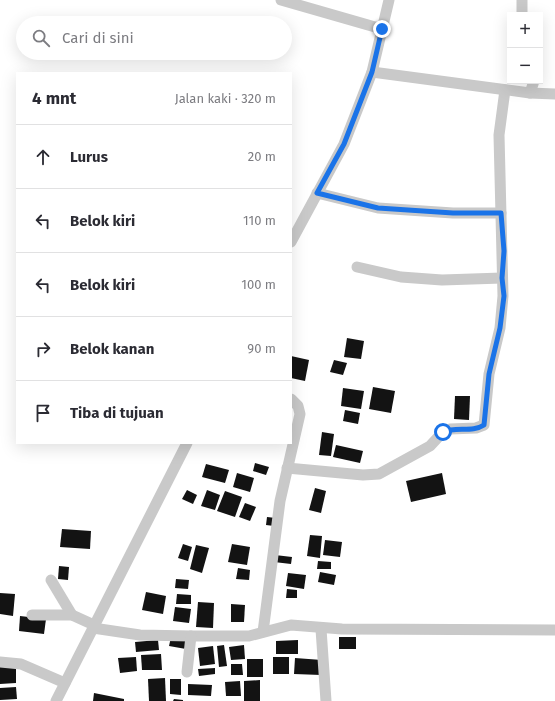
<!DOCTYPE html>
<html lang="id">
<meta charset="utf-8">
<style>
body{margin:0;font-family:"Fira Sans",sans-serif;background:#f7f7f7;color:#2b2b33}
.controls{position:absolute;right:12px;top:12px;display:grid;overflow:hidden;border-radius:0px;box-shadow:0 4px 16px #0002}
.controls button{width:36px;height:36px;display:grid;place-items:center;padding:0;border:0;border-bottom:1px solid #e1e1e2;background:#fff;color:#2b2b33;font:20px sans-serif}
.stop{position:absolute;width:12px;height:12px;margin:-9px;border:3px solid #1a73e8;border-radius:50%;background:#fff}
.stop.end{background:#1a73e8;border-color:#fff;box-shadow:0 1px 4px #0008}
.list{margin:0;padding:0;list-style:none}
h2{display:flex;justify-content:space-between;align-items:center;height:52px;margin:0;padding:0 16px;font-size:17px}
h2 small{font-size:13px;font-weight:400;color:#7c7c81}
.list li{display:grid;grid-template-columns:26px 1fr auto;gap:12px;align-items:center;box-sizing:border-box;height:64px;padding:0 16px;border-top:1px solid #e1e1e2}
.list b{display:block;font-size:15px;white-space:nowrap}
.list em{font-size:13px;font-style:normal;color:#7c7c81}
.icon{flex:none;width:22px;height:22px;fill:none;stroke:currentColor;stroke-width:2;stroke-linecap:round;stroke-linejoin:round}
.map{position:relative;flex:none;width:555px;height:701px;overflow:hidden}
.search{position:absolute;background:#fff;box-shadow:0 4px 16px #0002;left:16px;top:16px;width:276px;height:44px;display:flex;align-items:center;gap:10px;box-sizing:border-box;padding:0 14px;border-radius:22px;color:#7c7c81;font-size:15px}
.panel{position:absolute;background:#fff;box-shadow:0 4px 16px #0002;left:16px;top:72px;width:276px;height:372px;border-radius:0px}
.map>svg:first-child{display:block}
.building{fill:#131313}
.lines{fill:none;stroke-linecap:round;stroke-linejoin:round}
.minor{stroke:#c9c9c9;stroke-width:11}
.route{stroke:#1a73e8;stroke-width:5}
</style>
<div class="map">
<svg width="555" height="701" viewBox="0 0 555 701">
<rect width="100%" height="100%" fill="#fff"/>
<g class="building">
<path d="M347 338 364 341 361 359 344 357Z"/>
<path d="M291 356 309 360 305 381 291 378Z"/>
<path d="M334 360 347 363 343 375 330 372Z"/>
<path d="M373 387 395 391 391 413 369 409Z"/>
<path d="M343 388 364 391 361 409 341 406Z"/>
<path d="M455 396H470L469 420 454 419Z"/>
<path d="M345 410 360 413 358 424 343 421Z"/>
<path d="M322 432 334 434 331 456 319 455Z"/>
<path d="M336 445 363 451 360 463 333 457Z"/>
<path d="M255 463 269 467 266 475 253 471Z"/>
<path d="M206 464 229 470 225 483 202 477Z"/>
<path d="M237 473 254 478 250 492 233 487Z"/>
<path d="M442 473 446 494 411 502 406 481Z"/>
<path d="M315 488 326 491 321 513 309 510Z"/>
<path d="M187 490 197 495 193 504 182 499Z"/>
<path d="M207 490 220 495 215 510 201 506Z"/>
<path d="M225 491 242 497 235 517 217 511Z"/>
<path d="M245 503 256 507 250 521 239 517Z"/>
<path d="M267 517 276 518 274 526 266 525Z"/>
<path d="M62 529 91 531 90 549 60 547Z"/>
<path d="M310 535 322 536 320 558 307 556Z"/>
<path d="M325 540 342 542 340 557 323 555Z"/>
<path d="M183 544 192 547 188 561 178 558Z"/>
<path d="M232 544 250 547 247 565 228 562Z"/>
<path d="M196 545 209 548 202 573 190 569Z"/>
<path d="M275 555 292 557 291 564 274 562Z"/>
<path d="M318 561 331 562V569H317Z"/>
<path d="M59 566 69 567 68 580 58 579Z"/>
<path d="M238 568 250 570 249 580 236 579Z"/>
<path d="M320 572 336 575 334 585 318 582Z"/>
<path d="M288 573 306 575 304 589 286 586Z"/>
<path d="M176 579 189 580 188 589 175 588Z"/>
<path d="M287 589 297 590V598H286Z"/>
<path d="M146 592 166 596 163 614 142 610Z"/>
<path d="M0 593 15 594 13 616 0 614Z"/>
<path d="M177 594 191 595V604H176Z"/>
<path d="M198 602 214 603 213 628 196 627Z"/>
<path d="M231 604 245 605 244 622H231Z"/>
<path d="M175 607 191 609 189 623 173 621Z"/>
<path d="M20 616 46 619 44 634 19 631Z"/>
<path d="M171 637 188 641 186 649 169 646Z"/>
<rect x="339" y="637" width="17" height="12"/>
<path d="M158 640 159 650 136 652 135 642Z"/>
<path d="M298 640V654H276V641Z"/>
<path d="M224 645 227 666 219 667 217 646Z"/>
<path d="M244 645 245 659 231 660 229 647Z"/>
<path d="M213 646 215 664 200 666 198 648Z"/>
<path d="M161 654 162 670H142L141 655Z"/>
<path d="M136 657 137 671 120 673 118 658Z"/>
<rect x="273" y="657" width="16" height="17"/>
<path d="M295 658 322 660 321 675 294 674Z"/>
<rect x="247" y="659" width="16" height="18"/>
<path d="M231 664H242L243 675H231Z"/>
<path d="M0 665H16V683L0 684Z"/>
<path d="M215 668V674L199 676 198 669Z"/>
<path d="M165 678 166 701H149L148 679Z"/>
<path d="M170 679H181V695L170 694Z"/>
<path d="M260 680V701H244V681Z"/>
<path d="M240 681 241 696H226L225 682Z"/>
<path d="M188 684 212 685 211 696 188 695Z"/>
<path d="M16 687 17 699 0 700V688Z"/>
<path d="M94 693 124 699V701H93Z"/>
<path d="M174 699 183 700V701H173Z"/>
</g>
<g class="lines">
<g class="minor">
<path d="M281 0 382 29"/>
<path d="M522 15V0"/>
<path d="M372 72 530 93 555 94"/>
<path d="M530 93 534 81"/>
<path d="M317 193 378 208 453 213H501"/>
<path d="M291 242 344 144 372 72 389 0"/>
<path d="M357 267 401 277 442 280 502 278"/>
<path d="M287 468 363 475 379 474 430 446 443 432 450 429 476 428 484 425 489 374 500 328 503 296 499 135 505 90"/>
<path d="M51 580 72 615"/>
<path d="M32 615H72L94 625"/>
<path d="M93 628 140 635 191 636H249L291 625 342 629 555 630"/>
<path d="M321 629 326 701"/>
<path d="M263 632 280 501 300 414 298 406 291 399"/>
<path d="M0 662 21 664 65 683"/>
<path d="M187 672 191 636"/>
<path d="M56 701 187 443"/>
</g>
</g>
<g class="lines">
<path class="route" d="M382 29 372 72 344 144 317 193 378 208 453 213H501L504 251 502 278 504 296 500 328 489 374 484 425C472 433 456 426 443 432"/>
</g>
</svg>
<div class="controls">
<button>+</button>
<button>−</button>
</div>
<div class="stop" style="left:443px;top:432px"></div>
<div class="stop end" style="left:382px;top:29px"></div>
<div class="search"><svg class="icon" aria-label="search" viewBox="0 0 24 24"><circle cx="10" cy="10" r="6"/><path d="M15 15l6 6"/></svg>Cari di sini</div>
<section class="panel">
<h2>4 mnt<small>Jalan kaki · 320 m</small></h2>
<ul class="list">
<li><svg class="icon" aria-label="ahead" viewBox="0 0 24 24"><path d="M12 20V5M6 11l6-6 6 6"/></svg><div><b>Lurus</b></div><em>20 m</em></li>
<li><svg class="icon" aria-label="left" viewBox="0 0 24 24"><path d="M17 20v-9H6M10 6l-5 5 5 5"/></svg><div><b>Belok kiri</b></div><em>110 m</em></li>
<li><svg class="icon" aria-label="left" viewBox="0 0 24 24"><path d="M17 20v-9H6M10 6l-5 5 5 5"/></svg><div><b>Belok kiri</b></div><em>100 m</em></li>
<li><svg class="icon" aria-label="right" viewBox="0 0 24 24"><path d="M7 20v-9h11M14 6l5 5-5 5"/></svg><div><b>Belok kanan</b></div><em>90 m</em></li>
<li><svg class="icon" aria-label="arrive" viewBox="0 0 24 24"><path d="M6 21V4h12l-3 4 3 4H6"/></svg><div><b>Tiba di tujuan</b></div></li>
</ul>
</section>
</div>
